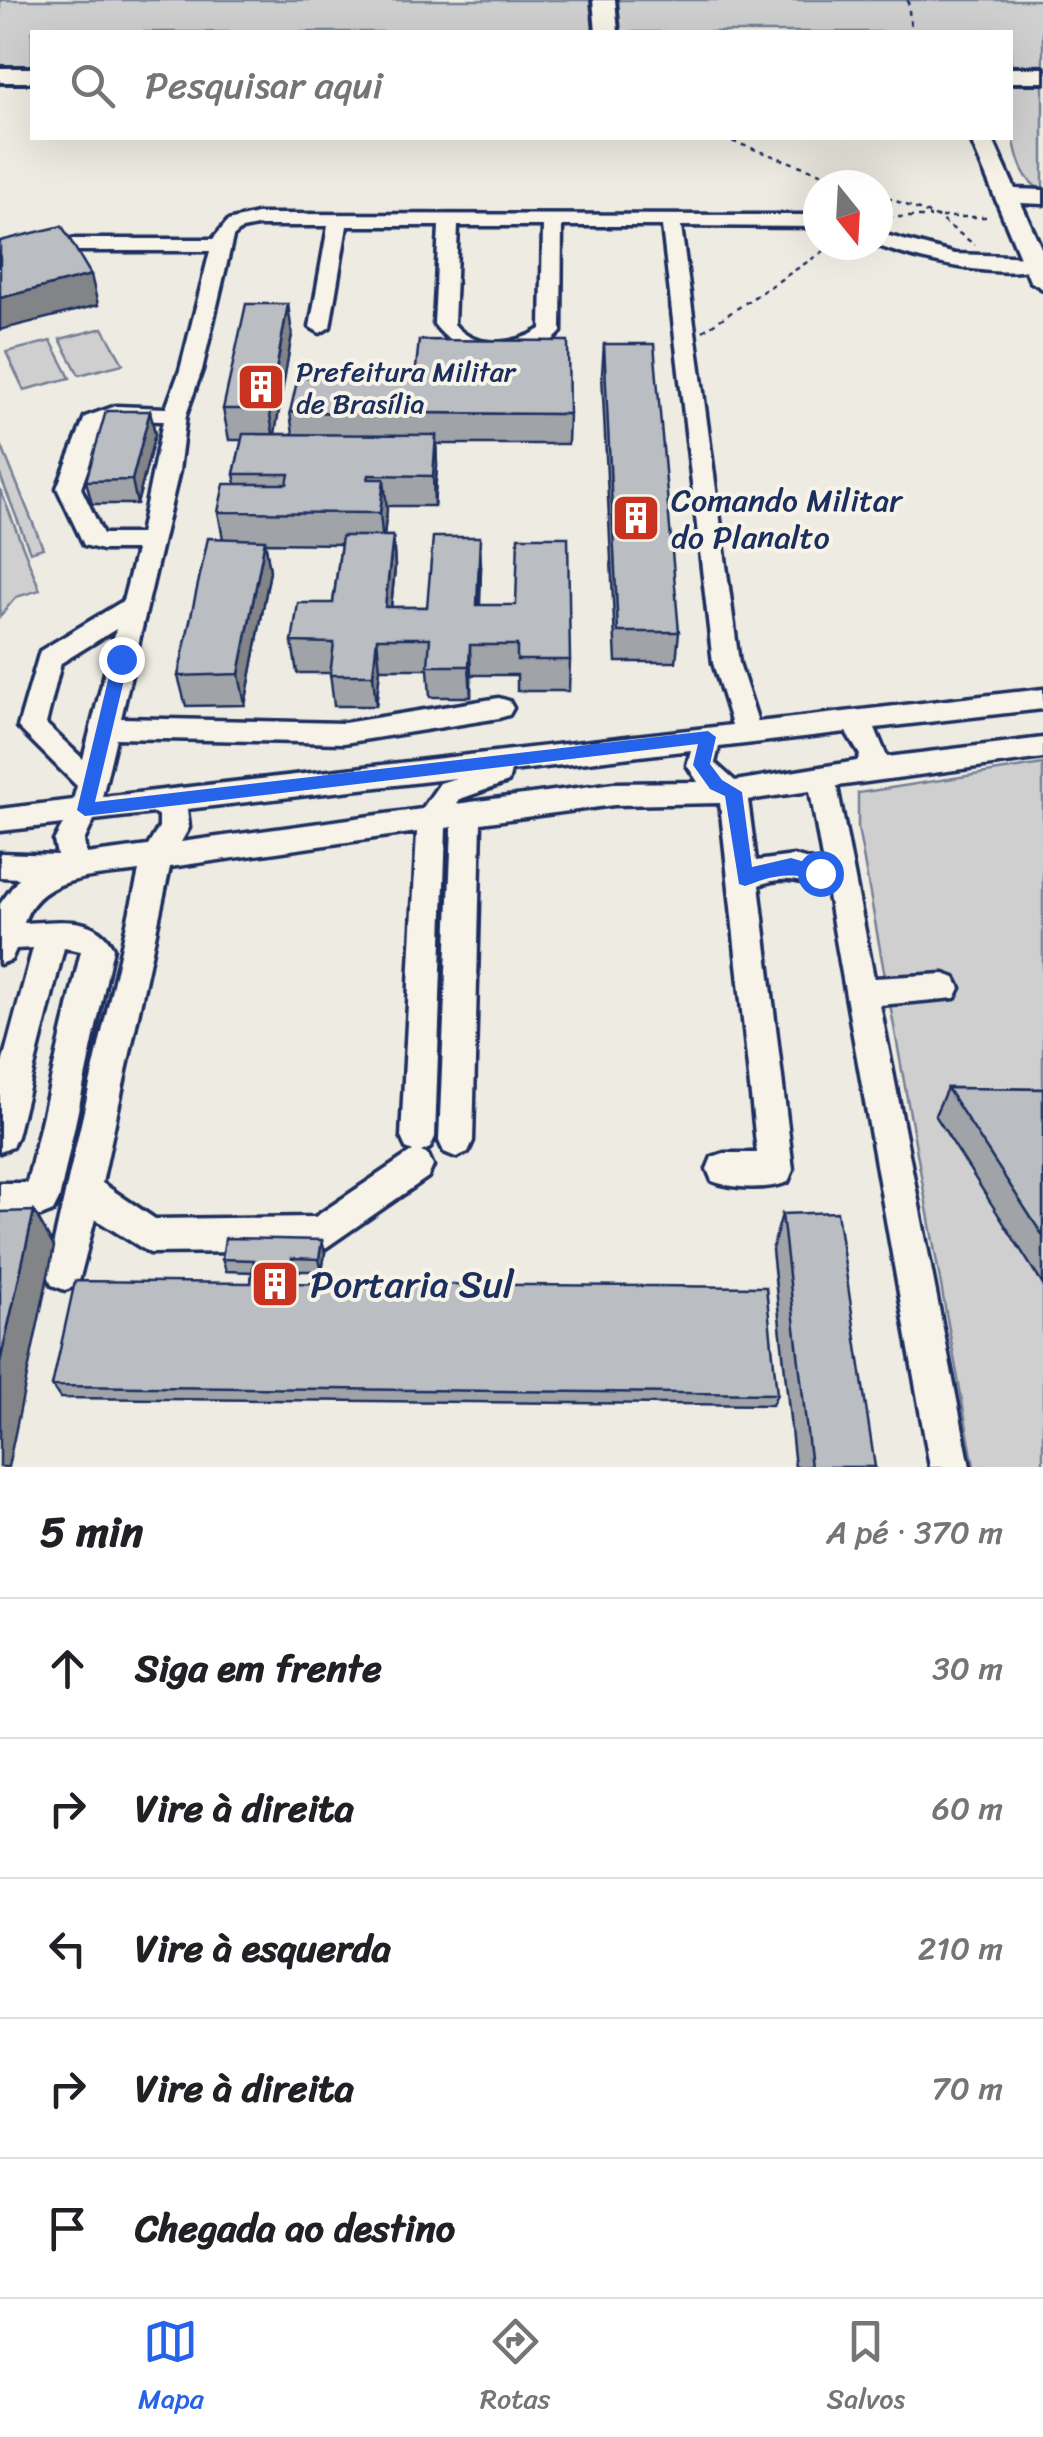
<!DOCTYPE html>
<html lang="pt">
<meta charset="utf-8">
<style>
body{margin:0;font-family:Sriracha,sans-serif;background:#f6f6f6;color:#202124}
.compass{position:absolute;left:803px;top:170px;width:90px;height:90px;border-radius:50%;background:#fff;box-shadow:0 10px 40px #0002;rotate:162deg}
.stop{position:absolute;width:30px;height:30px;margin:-22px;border:8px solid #2563eb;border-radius:50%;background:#fff}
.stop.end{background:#2563eb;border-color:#fff;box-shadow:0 2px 10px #0008}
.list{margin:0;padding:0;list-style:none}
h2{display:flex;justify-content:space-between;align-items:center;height:130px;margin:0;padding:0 40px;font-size:42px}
h2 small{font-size:32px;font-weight:400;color:#757577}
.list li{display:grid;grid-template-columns:65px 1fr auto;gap:30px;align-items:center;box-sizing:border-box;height:140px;padding:0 40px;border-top:2px solid #e0e0e0}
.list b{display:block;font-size:38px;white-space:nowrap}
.list em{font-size:32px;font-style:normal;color:#757577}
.icon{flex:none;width:55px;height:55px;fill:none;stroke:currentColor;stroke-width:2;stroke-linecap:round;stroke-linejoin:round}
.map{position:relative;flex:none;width:1043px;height:1467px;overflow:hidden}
.search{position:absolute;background:#fff;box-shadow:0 10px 40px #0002;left:30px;right:30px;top:30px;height:110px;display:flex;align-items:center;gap:25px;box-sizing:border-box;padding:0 35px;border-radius:0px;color:#757577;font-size:38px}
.sheet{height:830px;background:#fff}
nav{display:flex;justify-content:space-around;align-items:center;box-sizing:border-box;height:140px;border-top:2px solid #e0e0e0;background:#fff;font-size:28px;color:#757577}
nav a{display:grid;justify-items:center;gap:5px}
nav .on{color:#2563eb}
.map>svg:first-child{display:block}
.green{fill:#cfcfcf;stroke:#757f96;stroke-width:2.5}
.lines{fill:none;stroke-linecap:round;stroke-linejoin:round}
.minor-casing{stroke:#1b2f5e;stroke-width:7}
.major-casing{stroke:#1b2f5e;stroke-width:7}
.highway-casing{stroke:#1b2f5e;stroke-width:8}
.path{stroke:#1b2f5e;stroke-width:2.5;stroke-dasharray:5 5;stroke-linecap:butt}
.minor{fill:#f7f3e8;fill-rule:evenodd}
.major{fill:#f7f3e8;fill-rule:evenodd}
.highway{fill:#f7f3e8;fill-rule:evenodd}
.wall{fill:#a0a3a7;stroke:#1b2f5e;stroke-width:2.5}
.shaded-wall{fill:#828488;stroke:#1b2f5e;stroke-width:2.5}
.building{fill:#babdc2;stroke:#1b2f5e;stroke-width:2.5}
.route{fill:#2563eb}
.labels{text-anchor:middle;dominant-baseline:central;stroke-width:8;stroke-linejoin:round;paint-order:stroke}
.far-poi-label{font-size:28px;fill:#1b2f5e;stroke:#f7f3e8;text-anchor:start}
.poi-label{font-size:32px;fill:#1b2f5e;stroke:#f7f3e8;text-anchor:start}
.near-poi-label{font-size:38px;fill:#1b2f5e;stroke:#f7f3e8;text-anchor:start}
</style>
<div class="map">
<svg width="1043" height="1467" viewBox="0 0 1043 1467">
<rect width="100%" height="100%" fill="#eeebe2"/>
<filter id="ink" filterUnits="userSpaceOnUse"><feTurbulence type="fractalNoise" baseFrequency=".01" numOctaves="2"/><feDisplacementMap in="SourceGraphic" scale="20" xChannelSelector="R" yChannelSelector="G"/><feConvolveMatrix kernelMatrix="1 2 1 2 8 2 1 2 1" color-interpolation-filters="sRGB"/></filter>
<g filter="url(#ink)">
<g class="green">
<path d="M0 0H599L603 32H32V67H0Z"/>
<path d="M614 0H1043V65H1011L1010 32H618Z"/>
<path d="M1010 83H1043V190C1010 179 1011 112 1010 83Z"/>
<path d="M103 328 123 364 79 375 60 339Z"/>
<path d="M51 341 70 378 24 390 6 352Z"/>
<path d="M0 442 43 548 30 552 0 475Z"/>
<path d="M0 489 40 590 16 597 0 616Z"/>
<path d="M1043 764V1467H974L858 828V793Z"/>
</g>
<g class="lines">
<g class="minor-casing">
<g id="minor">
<path d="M257 214 818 215V227L681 226 739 663 758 722 1043 689V709L875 728 887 757 1043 738V758L837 786 874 978 944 974 955 978 960 988 955 998 880 1005 970 1467H930L828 895C805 880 785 875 759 885L793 1170 788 1182C767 1190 733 1189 712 1181L707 1169 712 1157 724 1153H757L720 803 614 805 481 823 473 1141 468 1152 456 1157 444 1152 439 1141 452 827 446 828 435 1137 430 1148 421 1152 428 1155 433 1166 428 1177 321 1251 150 1253 95 1219 78 1285 65 1290 52 1285 47 1272 139 871C97 877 38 875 24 923 58 922 95 913 113 948L59 1199 53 1211 41 1216 0 1217V1183H27L81 951 64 948 17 1136 12 1147 0 1152V1072L33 948 16 949 11 960 0 964V904L19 878 0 877V853L57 855 54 841 63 824 0 831V809L73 800 77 786 18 727 40 651 123 601 136 550H102L84 545 57 488 85 417 116 406 166 408 180 370 210 251H71L0 265V253L71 239H213L228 221ZM257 226H328L310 327 320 333 330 327 347 226H439L434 324C461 362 529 368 561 332L562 226H662L713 663 732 725 102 797 116 738 344 743 499 718 509 715 513 708 509 701 499 698 344 723 121 718 179 471 186 415 202 370 233 237 242 229ZM458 226H543L541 329C515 345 476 351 454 324ZM119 420 163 421 140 534H103L81 488 103 426ZM116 629 83 759 46 724 61 663ZM846 732 860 755 857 761 735 781 715 763 719 747ZM691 750 687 765 698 782 614 783 456 804 460 799 508 782 511 771ZM456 778 440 783 422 809 181 842 189 828 187 809ZM810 791 823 864 794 856 756 861 748 800ZM154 813 159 816V827L148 846 86 854 84 841 94 820ZM417 832 401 1137 406 1148 413 1151 315 1217 155 1219 102 1183 170 867Z"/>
<path d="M878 233 955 254 1035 257 1042 259 1043 266C1005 282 915 260 876 245Z"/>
</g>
</g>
<g class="major-casing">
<path id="major" d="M970 138H992L1015 189 1043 190V204L1021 203 1043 252V289L1030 281Z"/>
</g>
<g class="highway-casing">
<g id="highway">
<path d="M593 0H615L618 32H596Z"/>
<rect x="0" y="68" width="32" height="14"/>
<rect x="1010" y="68" width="33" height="14"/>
</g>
</g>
<g class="path">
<path d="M908 0 911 32"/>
<path d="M723 138 854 185"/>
<path d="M878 194 937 217 975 245"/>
<path d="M878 217H931"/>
<path d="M941 217H991"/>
<path d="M703 331 833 245"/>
</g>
<use href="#minor" class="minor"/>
<use href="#major" class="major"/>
<use href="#highway" class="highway"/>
</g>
<g class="wall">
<path d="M292 334 274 434H293L290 412 569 414 568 444H436L437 466 434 506H387L384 536H393L395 567 391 607H427L481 568 480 605 570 660 569 691H517V675H471V697H430L428 669H380L376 706H334L330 673H297L292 642 333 603 341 544 265 543 270 571 245 705 186 706 178 676 223 539 218 512 236 484 234 474 242 440H229L223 409Z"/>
<path d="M604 344 679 632 676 662H616L602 374Z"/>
<path d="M150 411 155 434 137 504H92L86 481Z"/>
<path d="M947 1088 1043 1089V1285L935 1115Z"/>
<path d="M782 1214 875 1467H795L772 1250Z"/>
<path d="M325 1253 322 1271H295L294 1283 777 1394 772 1405 60 1398 52 1386 251 1283 252 1272 226 1271 222 1259Z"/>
</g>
<g class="shaded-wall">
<path d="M91 275 98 305 0 330V298Z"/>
<path d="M288 304 292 334 274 440 269 409Z"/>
<path d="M150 411 155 434 137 504 132 480Z"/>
<path d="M436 435 437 466 434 506 433 476Z"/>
<path d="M384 479 387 510 383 544 380 513Z"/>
<path d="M393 536 395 567 388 638 385 607Z"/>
<path d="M480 537 481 568 478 636 477 605Z"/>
<path d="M265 540 270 571 245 705 239 674Z"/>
<path d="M377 638 380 669 376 706 373 675Z"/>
<path d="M470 645 471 675V697L469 666Z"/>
<path d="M34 1211 54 1247 8 1467H0V1362Z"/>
<path d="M322 1240 325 1253 322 1271 319 1259Z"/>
<path d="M292 1258 295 1271 292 1295 289 1283Z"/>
</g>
<g class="building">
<path d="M62 226 91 275 0 298V241Z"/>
<path d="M246 304H288L269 409H223Z"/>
<path d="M419 340 568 341 569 414 290 412 298 377H415Z"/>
<path d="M604 344H654L679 632H618Z"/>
<path d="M106 411H150L132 480 86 481Z"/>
<path d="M243 434 436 435 433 476 369 475 368 479H384L380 513 218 512 224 484H287L289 474H234Z"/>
<path d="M342 536H393L385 607H427L433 537H480L477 605H516L518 537H568L570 660H517V645H470L469 666H428L430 638H377L373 675H330L334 643 292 642 298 603H333Z"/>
<path d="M208 538 265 540 239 674 178 676Z"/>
<path d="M947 1088 1043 1089V1236Z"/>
<path d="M34 1211 0 1362V1212Z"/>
<path d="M837 1212 875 1467H811L782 1214Z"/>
<path d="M225 1238 322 1240 319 1259 292 1258 289 1283 766 1287 777 1394 52 1386 75 1281 251 1283 254 1260 222 1259Z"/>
</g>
</g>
<path class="route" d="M121 653 129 659 95 802 708 731 716 737 710 764 722 780 742 792 752 867 791 858 826 868 829 873 820 880C789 872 774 875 745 886L739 884 725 796 710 789 693 765 698 744 85 816 77 810 113 659Z"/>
<defs>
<g id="building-square" transform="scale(2.5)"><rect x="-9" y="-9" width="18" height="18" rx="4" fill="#c8321e" stroke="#f7f3e8"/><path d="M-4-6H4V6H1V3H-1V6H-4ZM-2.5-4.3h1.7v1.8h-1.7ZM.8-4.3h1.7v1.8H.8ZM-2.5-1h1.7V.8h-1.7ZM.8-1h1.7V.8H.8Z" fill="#fff"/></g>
</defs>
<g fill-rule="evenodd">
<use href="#building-square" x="261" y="387"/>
<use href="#building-square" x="636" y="518"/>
<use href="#building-square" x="275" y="1284"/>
</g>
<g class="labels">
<g class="far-poi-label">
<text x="296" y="371">Prefeitura Militar<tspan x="296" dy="32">de Brasília</tspan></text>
</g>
<g class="poi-label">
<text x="671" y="500">Comando Militar<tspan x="671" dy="37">do Planalto</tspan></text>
</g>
<g class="near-poi-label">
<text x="310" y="1284">Portaria Sul</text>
</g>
</g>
</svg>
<svg class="compass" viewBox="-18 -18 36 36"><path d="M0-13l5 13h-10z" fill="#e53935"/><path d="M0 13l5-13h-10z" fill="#757577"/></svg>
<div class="stop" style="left:820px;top:873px"></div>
<div class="stop end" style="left:121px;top:659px"></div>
<div class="search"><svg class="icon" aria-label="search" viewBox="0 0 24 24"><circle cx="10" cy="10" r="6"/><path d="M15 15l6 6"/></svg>Pesquisar aqui</div>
</div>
<section class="sheet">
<h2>5 min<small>A pé · 370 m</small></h2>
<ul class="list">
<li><svg class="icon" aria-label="ahead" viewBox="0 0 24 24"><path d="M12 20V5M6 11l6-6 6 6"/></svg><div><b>Siga em frente</b></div><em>30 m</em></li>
<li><svg class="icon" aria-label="right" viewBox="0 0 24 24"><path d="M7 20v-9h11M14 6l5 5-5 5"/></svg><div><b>Vire à direita</b></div><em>60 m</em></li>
<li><svg class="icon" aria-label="left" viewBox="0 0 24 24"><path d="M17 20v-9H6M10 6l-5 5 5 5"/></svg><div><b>Vire à esquerda</b></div><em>210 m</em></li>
<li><svg class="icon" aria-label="right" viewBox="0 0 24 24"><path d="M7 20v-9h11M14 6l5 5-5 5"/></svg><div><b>Vire à direita</b></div><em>70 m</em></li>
<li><svg class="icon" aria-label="arrive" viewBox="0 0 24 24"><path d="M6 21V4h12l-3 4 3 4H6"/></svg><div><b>Chegada ao destino</b></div></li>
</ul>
</section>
<nav>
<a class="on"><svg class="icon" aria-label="map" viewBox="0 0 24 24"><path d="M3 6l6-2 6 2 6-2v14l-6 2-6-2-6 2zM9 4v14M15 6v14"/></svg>Mapa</a>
<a><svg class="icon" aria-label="directions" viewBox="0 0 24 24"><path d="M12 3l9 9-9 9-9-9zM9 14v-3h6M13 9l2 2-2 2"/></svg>Rotas</a>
<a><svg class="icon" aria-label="saved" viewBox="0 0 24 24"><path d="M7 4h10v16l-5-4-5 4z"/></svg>Salvos</a>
</nav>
